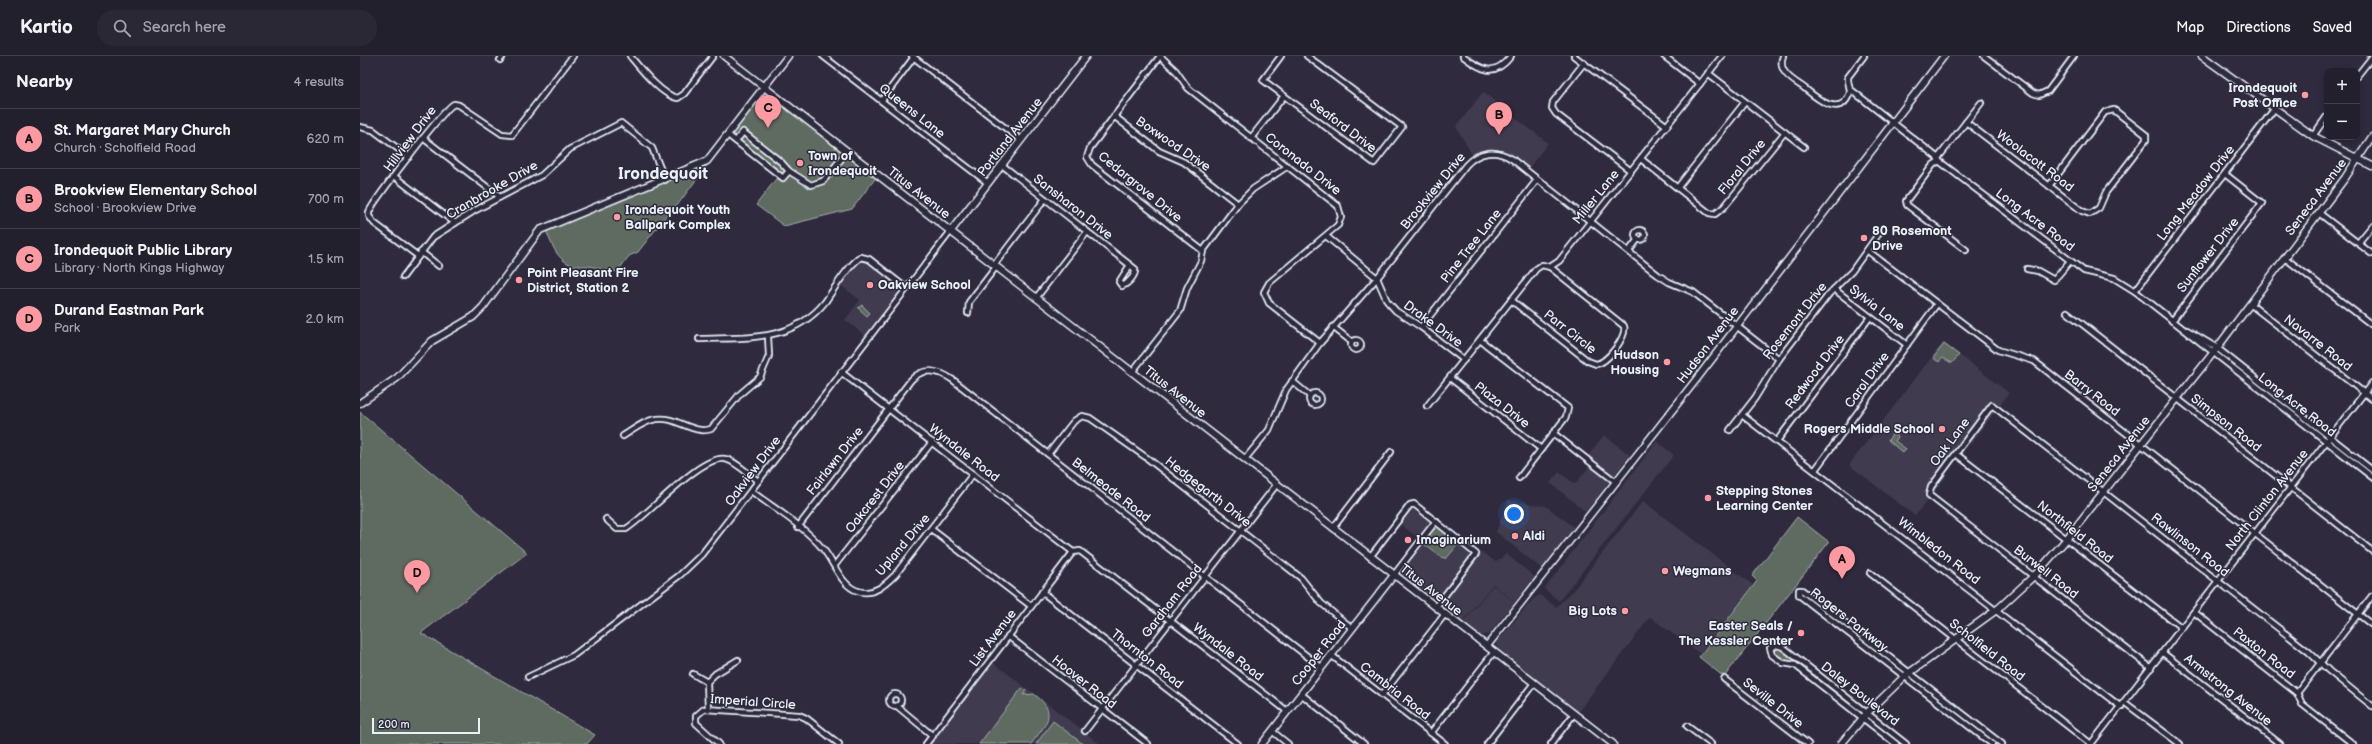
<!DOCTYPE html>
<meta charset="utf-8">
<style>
body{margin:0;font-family:"Balsamiq Sans",sans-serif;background:#2b2836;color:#f1f3f6}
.controls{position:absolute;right:12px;top:12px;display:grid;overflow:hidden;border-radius:8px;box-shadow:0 2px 6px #0003}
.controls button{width:36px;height:36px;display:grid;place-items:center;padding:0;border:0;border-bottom:1px solid #403e4a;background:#23202e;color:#f1f3f6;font:20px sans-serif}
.scale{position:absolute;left:12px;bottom:10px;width:108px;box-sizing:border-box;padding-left:4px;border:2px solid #e8f1f8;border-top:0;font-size:11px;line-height:14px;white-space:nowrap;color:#e8f1f8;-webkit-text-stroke:3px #2f2a3d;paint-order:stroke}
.you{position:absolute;left:1154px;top:458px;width:14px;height:14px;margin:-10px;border:3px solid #fff;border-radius:50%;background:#1a73e8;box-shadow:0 0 0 6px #1a73e833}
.badge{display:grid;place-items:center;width:26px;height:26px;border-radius:50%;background:#ff9aa2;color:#111;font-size:13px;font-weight:700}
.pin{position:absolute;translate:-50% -33px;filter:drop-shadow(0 1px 2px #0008)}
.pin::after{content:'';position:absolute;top:21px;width:14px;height:12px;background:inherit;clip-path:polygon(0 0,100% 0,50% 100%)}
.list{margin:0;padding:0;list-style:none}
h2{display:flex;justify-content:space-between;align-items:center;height:52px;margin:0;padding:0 16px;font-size:17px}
h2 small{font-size:13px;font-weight:400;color:#a3a3aa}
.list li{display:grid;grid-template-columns:26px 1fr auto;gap:12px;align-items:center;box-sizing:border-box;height:60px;padding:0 16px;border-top:1px solid #403e4a}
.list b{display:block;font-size:15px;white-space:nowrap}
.list p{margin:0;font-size:13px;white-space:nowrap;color:#a3a3aa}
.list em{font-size:13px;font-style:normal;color:#a3a3aa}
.icon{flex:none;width:22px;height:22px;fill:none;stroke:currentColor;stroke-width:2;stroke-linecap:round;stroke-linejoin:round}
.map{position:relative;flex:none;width:2012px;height:688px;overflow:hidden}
header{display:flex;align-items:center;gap:24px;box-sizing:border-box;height:56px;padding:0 20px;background:#23202e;border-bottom:1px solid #403e4a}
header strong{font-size:19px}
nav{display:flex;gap:22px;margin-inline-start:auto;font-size:14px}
.search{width:280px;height:36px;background:#2b2836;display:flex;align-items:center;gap:10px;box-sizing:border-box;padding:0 14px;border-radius:22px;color:#a3a3aa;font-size:15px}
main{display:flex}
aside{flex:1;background:#23202e}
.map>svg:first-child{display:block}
.built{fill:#3f3a50}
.green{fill:#5e6b60;stroke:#a3aeac}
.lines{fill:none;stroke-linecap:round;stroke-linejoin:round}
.street-casing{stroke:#e8f1f8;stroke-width:8}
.secondary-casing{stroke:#e8f1f8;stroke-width:9}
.street{stroke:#2f2a3d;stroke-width:4.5}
.secondary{stroke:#2f2a3d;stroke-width:6}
.poi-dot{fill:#ff9aa2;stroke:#2f2a3d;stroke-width:1.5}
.labels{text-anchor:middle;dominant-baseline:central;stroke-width:3;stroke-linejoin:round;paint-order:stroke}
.poi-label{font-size:13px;font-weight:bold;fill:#e8f1f8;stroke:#2f2a3d;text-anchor:start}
.street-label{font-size:13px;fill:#e8f1f8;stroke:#2f2a3d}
.district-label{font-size:17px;font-weight:bold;fill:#e8f1f8;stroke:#2f2a3d}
</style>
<header>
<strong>Kartio</strong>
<div class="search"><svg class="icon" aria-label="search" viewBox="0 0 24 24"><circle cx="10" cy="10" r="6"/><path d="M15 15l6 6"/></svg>Search here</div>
<nav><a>Map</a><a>Directions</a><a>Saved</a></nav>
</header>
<main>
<aside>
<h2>Nearby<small>4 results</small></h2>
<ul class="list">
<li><span class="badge">A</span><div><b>St. Margaret Mary Church</b><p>Church · Scholfield Road</p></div><em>620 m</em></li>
<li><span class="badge">B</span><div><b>Brookview Elementary School</b><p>School · Brookview Drive</p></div><em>700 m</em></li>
<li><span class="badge">C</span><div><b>Irondequoit Public Library</b><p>Library · North Kings Highway</p></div><em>1.5 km</em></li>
<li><span class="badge">D</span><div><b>Durand Eastman Park</b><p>Park</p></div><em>2.0 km</em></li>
</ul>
</aside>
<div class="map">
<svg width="2012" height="688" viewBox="0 0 2012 688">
<rect width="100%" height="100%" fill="#2f2a3d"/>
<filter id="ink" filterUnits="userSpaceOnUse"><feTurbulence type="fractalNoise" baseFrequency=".025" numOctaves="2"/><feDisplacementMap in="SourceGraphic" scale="8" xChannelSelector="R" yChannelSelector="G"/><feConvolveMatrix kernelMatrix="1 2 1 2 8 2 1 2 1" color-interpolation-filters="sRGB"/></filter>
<g filter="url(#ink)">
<g class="built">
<path d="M1123 36 1188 87 1168 113 1134 95H1125L1113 100 1096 71Z"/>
<path d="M503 201 546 232 508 282 485 264 500 244 479 228 498 203Z"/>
<path d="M1583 286 1649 337 1611 388 1604 382 1580 415 1586 421 1555 460 1489 409Z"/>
<path d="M1244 379 1270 399 1226 456 1190 427 1199 416 1215 428 1233 406 1227 401Z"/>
<path d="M1297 385 1314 399 1199 545 1184 533Z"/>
<path d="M1148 444 1186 450 1214 471 1182 513 1136 476Z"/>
<path d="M1283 445 1393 529 1340 598 1290 561 1218 656 1138 594 1136 587 1173 543 1180 539 1196 551 1211 537Z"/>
<path d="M1051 451H1054L1072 464V466L1059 483 1039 467Z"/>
<path d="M1100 486 1115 497 1077 545 1040 519 1042 511 1061 487 1081 502 1083 501 1086 503Z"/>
<path d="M1122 496 1136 506 1146 498 1175 521 1155 546 1133 528 1102 567 1082 551 1081 547Z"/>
<path d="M1133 529 1155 546 1129 578 1121 580 1103 567Z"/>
<path d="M631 605 722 674 740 688H569Z"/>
</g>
<g class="green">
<path d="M404 31 518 119 492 153 424 170 396 149 419 119 367 79Z"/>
<path d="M346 106 348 108 316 151H313L278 196 269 200 258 215C250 217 242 213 234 211 227 209 219 211 212 209 196 204 191 186 185 172Z"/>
<path d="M502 249 510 257 507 260 498 252Z"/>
<path d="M1584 288 1599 299 1592 307 1582 302 1579 306 1573 302Z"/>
<path d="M1858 295 1967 380 1966 382 1857 298Z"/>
<path d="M0 356 167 497 61 577 235 679 227 688H0Z"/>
<path d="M1533 377 1538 381 1535 385 1546 393 1543 397 1528 384Z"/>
<path d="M1437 461 1469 486 1364 621 1339 601 1397 525 1392 520Z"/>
<path d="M1076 468 1100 486 1086 503 1083 501 1082 502 1061 486Z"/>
<path d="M1479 566 1543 613 1542 615 1479 568Z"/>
<path d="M1416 591 1422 592 1434 603V606H1426L1413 598V592Z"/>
<path d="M1444 611 1500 654V656L1442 612Z"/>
<path d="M1554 622 1624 676V678L1552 623Z"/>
<path d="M662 632 666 635 663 639 674 638C699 657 686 668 671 688H619Z"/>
<path d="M1509 663H1511L1543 688H1539Z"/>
<path d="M693 665 723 688H676Z"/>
</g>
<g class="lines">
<g class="street-casing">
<g id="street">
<path d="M270 0C280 12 302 40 318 42L324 38 353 0"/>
<path d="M463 0 628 127"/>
<path d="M552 0 661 84"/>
<path d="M800 0 816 15 828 32 978 150 981 161 978 169 909 227 904 236 909 247 960 287"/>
<path d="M800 0 730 92 727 101 732 109 843 195"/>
<path d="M921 0 903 24 1014 107 1042 71 947 0"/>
<path d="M1103 0C1121 14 1134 22 1151 0"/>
<path d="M1214 0 1307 70"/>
<path d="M1304 0 1340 28"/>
<path d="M1423 0C1421 5 1421 10 1424 15 1428 22 1437 27 1443 31 1454 40 1479 63 1489 39 1492 33 1487 28 1488 21L1504 0"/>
<path d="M1624 0 1673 37 1679 39 1688 35 1714 0"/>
<path d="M140 4 143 0"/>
<path d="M1224 7 1193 46 1192 52 1196 58 1271 115"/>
<path d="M1348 17 1444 91"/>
<path d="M1997 20 2012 1"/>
<path d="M1490 33 1578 102 1579 105 1724 215 1754 222 1775 235 2012 421"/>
<path d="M522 44 554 1"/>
<path d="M754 60 799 95 824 106 878 148"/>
<path d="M1606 66 1722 155 1730 158 1739 152 1746 136 1786 84V79L1754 54 1745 56 1689 130"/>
<path d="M0 71 13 74 49 101"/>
<path d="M368 79 423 122 429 115"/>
<path d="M1953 80 1967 60"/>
<path d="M63 82 140 141"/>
<path d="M891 82 924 40"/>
<path d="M376 85 383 76 421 106 429 115 451 129 463 125 487 96"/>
<path d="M1578 102 1621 47"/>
<path d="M1281 103 1349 157 1355 158 1364 151 1425 76"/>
<path d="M1579 105 1573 109 1546 145 1547 149 1606 194"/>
<path d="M642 109 775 213C776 219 768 228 762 230L759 226 770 209"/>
<path d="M35 121 95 167"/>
<path d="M1318 131 1385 46"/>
<path d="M1959 157 2012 198"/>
<circle cx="1280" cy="179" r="5"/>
<path d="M966 180 1017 222 1027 245 1036 255 1061 271 1104 304"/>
<path d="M1998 187 2012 170"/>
<path d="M1269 195 1278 183"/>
<path d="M1508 195 1638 294 1674 305 2012 569"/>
<path d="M61 196 79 210"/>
<path d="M58 200 14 167 9 160V156C15 143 85 51 94 48L99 49 142 78 152 79 213 0"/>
<path d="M1925 202 2012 269"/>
<path d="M634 209 685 143"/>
<path d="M1667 213 1678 215 1694 224 1710 205"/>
<path d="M43 221 73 181 114 155 182 119 210 93 261 67 292 92 305 124"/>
<path d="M1474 233 1547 289"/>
<path d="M1775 235 1915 52"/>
<path d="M676 242 727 176"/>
<path d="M1151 244 1228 305 1236 308C1247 307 1267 281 1264 270L1190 211"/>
<path d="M1890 248 2012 343"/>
<path d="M1707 256 2012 495"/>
<path d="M608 257 609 246 636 211"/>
<path d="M1812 265 1902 147 1865 118"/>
<path d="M973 271 992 286"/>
<path d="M1061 271 1177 124"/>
<path d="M1827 274 1857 292 2012 414"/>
<path d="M339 283C386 281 432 287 465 246 474 233 489 208 501 201L509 203 546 232"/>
<circle cx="996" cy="289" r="5"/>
<path d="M1120 284 1208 352 1206 361 1159 422"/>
<path d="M481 316 713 496"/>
<path d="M772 316 820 255 827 232 841 205 843 195 878 148 893 133 928 110"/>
<path d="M1090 322 1181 393"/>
<path d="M932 325 950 340"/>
<circle cx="955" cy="343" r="6"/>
<path d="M1067 350 1176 213 1182 209 1190 211 1199 205 1362 0"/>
<path d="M1382 359 1761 651"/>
<path d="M1370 374 1395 342 1419 303 1469 238 1492 215 1522 173"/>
<path d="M1193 377 1256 426"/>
<path d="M263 380C273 374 285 364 297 363 316 360 333 379 351 373L380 338 400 321 409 300 408 280"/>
<path d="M1417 385 1510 261"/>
<path d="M688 398 714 365 722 360 730 362 787 402 941 522 961 547 992 572"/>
<path d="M1596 398 1822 572"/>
<path d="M885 403 909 374 926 334 960 287 1017 222 1106 109C1119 95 1136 93 1152 103L1298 219 1309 226 1333 236 1419 303"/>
<path d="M1455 414 1577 248"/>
<path d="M391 435C415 453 444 470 463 493 474 506 481 530 498 535 513 540 525 529 535 519L613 418"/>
<path d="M246 463 257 473H266C288 460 340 399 365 403 376 405 389 419 398 425"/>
<path d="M438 471 551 324C564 310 580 315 593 324L961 611"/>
<path d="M973 472 1031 396"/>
<path d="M571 473 671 550"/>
<path d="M1010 501 1050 449 1054 448 1116 498 1076 551"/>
<path d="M475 509 572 386"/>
<path d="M1510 517 1731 688"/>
<path d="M1034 519 1076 465"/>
<path d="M682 536 878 688"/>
<path d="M1834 556 1937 637 1942 648 1993 688"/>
<path d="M648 580 788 688"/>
<path d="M1803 597 1920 688"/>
<path d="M971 599 1085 688"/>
<path d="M1791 612 1569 439 1571 431 1632 349 1949 596 1969 615 2012 650"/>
<path d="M333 618 347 626 348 653"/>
<path d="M168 621 214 599 320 519 342 498 591 175"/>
<path d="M1364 623 1448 688"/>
<path d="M347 626 355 618 378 604"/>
<path d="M1937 637 2012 540"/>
<path d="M941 638 1004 688"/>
<circle cx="535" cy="644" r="6"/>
<path d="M1022 639 1085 558"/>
<path d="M1764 646 1820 688"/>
<path d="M537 650 573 680"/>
<path d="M1327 670 1351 688"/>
<path d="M725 675 917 428"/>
<path d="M912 675 928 688"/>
<path d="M1071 677 1134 596"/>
<path d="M359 688 336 667V660L344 653 439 659 446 662 479 688"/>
<path d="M566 688 713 496 720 495 927 655"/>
<path d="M1127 688 1174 627"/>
<path d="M1191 688 1214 658"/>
<path d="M1536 688 1435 609 1423 607 1412 599 1410 592 1417 589 1423 591 1546 688"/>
<path d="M1632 688 1439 539V534H1442L1642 688"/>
<path d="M1731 688 2012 327"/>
</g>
</g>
<g class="secondary-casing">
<g id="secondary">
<path d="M364 0 1253 688"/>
<path d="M1842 0 1953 80 2012 110"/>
<path d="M591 175 726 0"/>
<path d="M0 347 37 322 72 285 113 261 123 251 180 174 347 105 428 0"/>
<path d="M1127 590 1339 320 1584 0"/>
<path d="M902 688 1034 519"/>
<path d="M1481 688 1508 656 1545 620 1639 552 1676 518 1704 486 1857 292 1985 122 2012 81"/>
</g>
</g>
<use href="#street" class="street"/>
<use href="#secondary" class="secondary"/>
</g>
</g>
<g class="poi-dot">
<circle cx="1945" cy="39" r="4"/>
<circle cx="440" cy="107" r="4"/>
<circle cx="257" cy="161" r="4"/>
<circle cx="1504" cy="182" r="4"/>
<circle cx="159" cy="224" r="4"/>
<circle cx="510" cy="229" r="4"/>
<circle cx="1307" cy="306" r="4"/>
<circle cx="1582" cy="373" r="4"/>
<circle cx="1348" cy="442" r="4"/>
<circle cx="1155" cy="480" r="4"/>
<circle cx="1048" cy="484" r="4"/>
<circle cx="1305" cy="515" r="4"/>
<circle cx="1265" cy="555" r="4"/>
<circle cx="1441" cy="577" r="4"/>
</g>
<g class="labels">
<g class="poi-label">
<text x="1937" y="32" text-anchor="end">Irondequoit<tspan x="1937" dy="15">Post Office</tspan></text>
<text x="448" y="100">Town of<tspan x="448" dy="15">Irondequoit</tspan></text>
<text x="265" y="154">Irondequoit Youth<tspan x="265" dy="15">Ballpark Complex</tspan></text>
<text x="1512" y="175">80 Rosemont<tspan x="1512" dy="15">Drive</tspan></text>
<text x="167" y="217">Point Pleasant Fire<tspan x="167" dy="15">District, Station 2</tspan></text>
<text x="518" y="229">Oakview School</text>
<text x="1299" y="299" text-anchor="end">Hudson<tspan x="1299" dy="15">Housing</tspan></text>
<text x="1574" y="373" text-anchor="end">Rogers Middle School</text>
<text x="1356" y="435">Stepping Stones<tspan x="1356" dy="15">Learning Center</tspan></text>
<text x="1163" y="480">Aldi</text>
<text x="1056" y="484">Imaginarium</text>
<text x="1313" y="515">Wegmans</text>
<text x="1257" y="555" text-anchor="end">Big Lots</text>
<text x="1433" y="570" text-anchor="end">Easter Seals /<tspan x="1433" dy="15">The Kessler Center</tspan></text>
</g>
<g class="street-label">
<text transform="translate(552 55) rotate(38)">Queens Lane</text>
<text transform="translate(983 70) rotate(37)">Seaford Drive</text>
<text transform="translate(650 81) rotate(-52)">Portland Avenue</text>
<text transform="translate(50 83) rotate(-53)">Hillview Drive</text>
<text transform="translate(813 88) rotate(34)">Boxwood Drive</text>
<text transform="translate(1675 105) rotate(37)">Woolacott Road</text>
<text transform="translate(943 108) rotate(38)">Coronado Drive</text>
<text transform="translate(1382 111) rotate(-51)">Floral Drive</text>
<text transform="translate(780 131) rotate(39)">Cedargrove Drive</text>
<text transform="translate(132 134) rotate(-30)">Cranbrooke Drive</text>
<text transform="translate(1073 135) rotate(-51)">Brookview Drive</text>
<text transform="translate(559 137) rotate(38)">Titus Avenue</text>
<text transform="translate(1836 137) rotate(-52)">Long Meadow Drive</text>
<text transform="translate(1236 141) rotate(-51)">Miller Lane</text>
<text transform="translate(1956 141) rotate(-53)">Seneca Avenue</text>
<text transform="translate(713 151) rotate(38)">Sansharon Drive</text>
<text transform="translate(1675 164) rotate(37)">Long Acre Road</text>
<text transform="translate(1111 190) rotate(-52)">Pine Tree Lane</text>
<text transform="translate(1848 199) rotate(-52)">Sunflower Drive</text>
<text transform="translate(1517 252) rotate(38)">Sylvia Lane</text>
<text transform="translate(1435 265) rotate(-52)">Rosemont Drive</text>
<text transform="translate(1073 268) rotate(36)">Drake Drive</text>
<text transform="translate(1210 276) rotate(38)">Parr Circle</text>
<text transform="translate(1958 287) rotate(38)">Navarre Road</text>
<text transform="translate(1348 289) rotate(-53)">Hudson Avenue</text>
<text transform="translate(1455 316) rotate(-53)">Redwood Drive</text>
<text transform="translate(1507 324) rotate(-54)">Carol Drive</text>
<text transform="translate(815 336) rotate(38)">Titus Avenue</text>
<text transform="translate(1732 337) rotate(38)">Barry Road</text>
<text transform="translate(1142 349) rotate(38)">Plaza Drive</text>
<text transform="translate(1937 349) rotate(38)">Long Acre Road</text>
<text transform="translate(1866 367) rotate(38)">Simpson Road</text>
<text transform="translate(1590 386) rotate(-53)">Oak Lane</text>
<text transform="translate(604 397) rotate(38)">Wyndale Road</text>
<text transform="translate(1759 398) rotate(-52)">Seneca Avenue</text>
<text transform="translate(475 405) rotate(-52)">Fairlawn Drive</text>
<text transform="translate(393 415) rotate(-53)">Oakview Drive</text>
<text transform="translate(751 434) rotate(38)">Belmeade Road</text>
<text transform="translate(848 436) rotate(38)">Hedgegarth Drive</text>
<text transform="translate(515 441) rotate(-52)">Oakcrest Drive</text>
<text transform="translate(1907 444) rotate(-52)">North Clinton Avenue</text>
<text transform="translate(1715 476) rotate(38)">Northfield Road</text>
<text transform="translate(543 489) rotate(-50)">Upland Drive</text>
<text transform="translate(1830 489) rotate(38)">Rawlinson Road</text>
<text transform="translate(1579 495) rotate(38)">Wimbledon Road</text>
<text transform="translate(1686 516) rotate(38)">Burwell Road</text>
<text transform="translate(1071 534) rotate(38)">Titus Avenue</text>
<text transform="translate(812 545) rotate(-52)">Gardham Road</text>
<text transform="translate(1489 564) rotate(38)">Rogers Parkway</text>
<text transform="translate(633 582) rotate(-53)">List Avenue</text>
<text transform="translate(1627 594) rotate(38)">Scholfield Road</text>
<text transform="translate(868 596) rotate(38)">Wyndale Road</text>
<text transform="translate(959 597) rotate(-52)">Cooper Road</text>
<text transform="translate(1904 597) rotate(38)">Paxton Road</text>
<text transform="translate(787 603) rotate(38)">Thornton Road</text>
<text transform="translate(724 626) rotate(38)">Hoover Road</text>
<text transform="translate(1868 634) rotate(38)">Armstrong Avenue</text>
<text transform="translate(1035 635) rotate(38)">Cambria Road</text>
<text transform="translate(1500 638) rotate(38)">Daley Boulevard</text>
<text transform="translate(393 646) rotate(4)">Imperial Circle</text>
<text transform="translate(1413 647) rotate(38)">Seville Drive</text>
</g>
<g class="district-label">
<text x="303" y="118">Irondequoit</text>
</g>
</g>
</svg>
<div class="controls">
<button>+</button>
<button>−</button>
</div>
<div class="scale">200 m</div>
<div class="you"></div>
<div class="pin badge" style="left:1482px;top:523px">A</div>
<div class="pin badge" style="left:1139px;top:79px">B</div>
<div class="pin badge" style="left:408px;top:72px">C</div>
<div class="pin badge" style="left:57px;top:537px">D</div>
</div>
</main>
